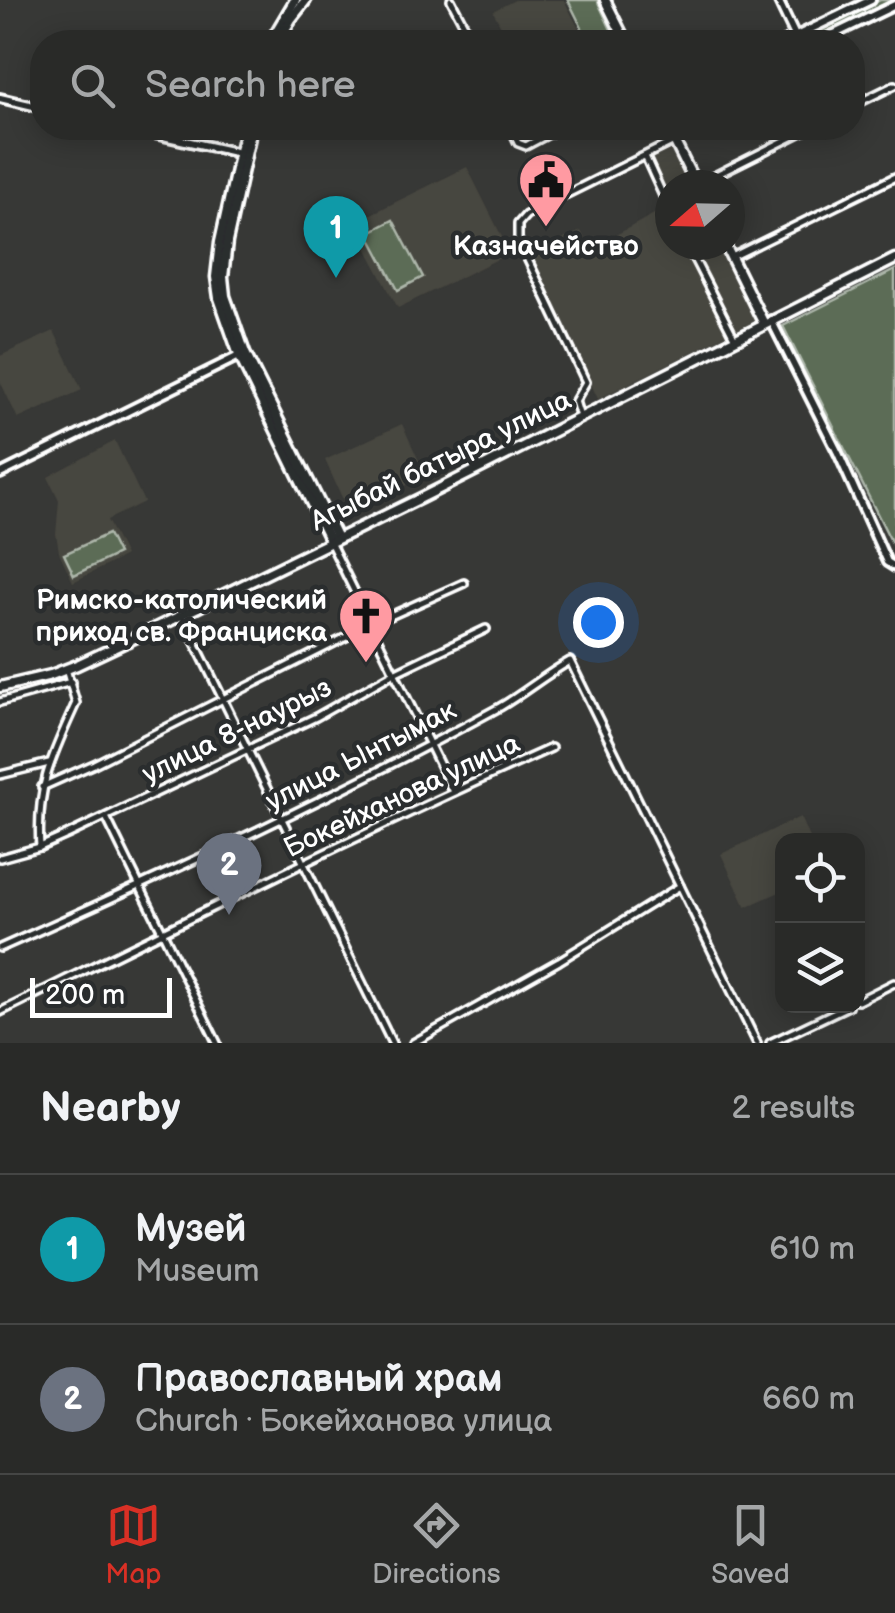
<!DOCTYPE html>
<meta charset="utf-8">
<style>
body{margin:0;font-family:"Balsamiq Sans",sans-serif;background:#313230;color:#f1f3f6}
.controls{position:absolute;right:30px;bottom:30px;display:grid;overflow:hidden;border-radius:20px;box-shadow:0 5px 25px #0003}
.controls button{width:90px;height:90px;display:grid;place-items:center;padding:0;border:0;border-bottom:2px solid #454645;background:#292a28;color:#f1f3f6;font:50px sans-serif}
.compass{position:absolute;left:655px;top:170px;width:90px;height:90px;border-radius:50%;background:#292a28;box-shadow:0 5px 25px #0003;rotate:250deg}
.scale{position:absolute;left:30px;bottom:25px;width:142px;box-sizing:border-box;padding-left:10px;border:5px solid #fff;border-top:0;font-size:28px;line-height:35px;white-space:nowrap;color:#fff;-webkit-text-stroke:8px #2a2d2e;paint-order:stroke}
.you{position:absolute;left:598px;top:622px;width:35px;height:35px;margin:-25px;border:8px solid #fff;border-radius:50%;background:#1a73e8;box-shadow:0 0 0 15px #1a73e833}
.badge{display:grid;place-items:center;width:65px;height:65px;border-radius:50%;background:#d93025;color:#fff;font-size:32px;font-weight:700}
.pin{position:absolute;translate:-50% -82px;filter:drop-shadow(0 2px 5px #0008)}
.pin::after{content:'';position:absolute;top:52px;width:35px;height:30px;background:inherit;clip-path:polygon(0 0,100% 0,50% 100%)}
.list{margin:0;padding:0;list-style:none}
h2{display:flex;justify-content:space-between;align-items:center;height:130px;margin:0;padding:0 40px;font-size:42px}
h2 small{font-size:32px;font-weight:400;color:#a5a7a8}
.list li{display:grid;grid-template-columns:65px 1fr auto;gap:30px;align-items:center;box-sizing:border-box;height:150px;padding:0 40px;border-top:2px solid #454645}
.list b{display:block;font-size:38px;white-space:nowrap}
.list p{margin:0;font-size:32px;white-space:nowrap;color:#a5a7a8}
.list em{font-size:32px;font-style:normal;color:#a5a7a8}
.icon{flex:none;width:55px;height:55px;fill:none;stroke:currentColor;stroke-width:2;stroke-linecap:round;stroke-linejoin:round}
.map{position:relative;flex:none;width:895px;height:1043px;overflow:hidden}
.search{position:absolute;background:#292a28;box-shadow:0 5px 25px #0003;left:30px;right:30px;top:30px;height:110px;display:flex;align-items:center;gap:25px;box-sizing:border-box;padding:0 35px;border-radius:40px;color:#a5a7a8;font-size:38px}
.sheet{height:430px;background:#292a28}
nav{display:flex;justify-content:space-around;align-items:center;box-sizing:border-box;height:140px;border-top:2px solid #454645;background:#292a28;font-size:28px;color:#a5a7a8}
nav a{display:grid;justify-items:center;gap:5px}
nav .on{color:#d93025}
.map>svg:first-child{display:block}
.built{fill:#47463f}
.green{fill:#5b6c56;stroke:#adb6aa;stroke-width:2.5}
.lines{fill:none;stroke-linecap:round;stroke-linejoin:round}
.minor-casing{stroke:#fff;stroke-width:12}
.tertiary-casing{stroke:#fff;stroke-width:14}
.secondary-casing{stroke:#fff;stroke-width:15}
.minor{stroke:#2a2d2e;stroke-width:5}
.tertiary{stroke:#2a2d2e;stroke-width:6}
.secondary{stroke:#2a2d2e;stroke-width:8}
.labels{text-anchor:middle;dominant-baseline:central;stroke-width:9;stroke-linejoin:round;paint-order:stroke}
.poi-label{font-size:28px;font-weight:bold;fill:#fff;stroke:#2a2d2e}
.street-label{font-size:28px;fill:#fff;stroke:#2a2d2e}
</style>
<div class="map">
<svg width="895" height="1043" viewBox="0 0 895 1043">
<rect width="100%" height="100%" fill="#373836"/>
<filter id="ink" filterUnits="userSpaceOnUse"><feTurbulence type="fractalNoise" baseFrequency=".01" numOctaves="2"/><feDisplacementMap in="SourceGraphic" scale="20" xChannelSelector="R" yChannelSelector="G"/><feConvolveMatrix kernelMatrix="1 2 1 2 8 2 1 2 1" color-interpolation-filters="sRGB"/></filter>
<g filter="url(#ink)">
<g class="built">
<path d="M515 0H564L586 42H509L493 11Z"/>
<path d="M672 150 689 185H670V245H719L756 320 598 399 529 255 581 231 590 249 665 208 643 161Z"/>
<path d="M467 167 510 253 398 308 353 223Z"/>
<path d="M54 331 82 390 18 419 0 381V356Z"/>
<path d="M402 424 426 476 349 513 325 460Z"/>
<path d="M115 441 144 502 107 520 125 556 73 582 59 552 56 534 59 500 48 477Z"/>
<path d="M800 817 810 840 782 841V891L746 907 721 854Z"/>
</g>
<g class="green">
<path d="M568 0H597L614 36 601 42H589Z"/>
<path d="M880 0H895V2L811 42H803L801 38Z"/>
<path d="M393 220 423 277 398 290 368 233Z"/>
<path d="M895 270V549L783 326Z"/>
<path d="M108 534 118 554 74 575 64 554Z"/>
</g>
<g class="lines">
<g class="minor-casing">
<g id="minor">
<path d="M451 0 473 42"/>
<path d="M852 106 895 85"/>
<path d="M511 128 518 143 526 146 560 128"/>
<path d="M645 156 670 211"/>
<path d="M696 185 810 128"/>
<path d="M687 245 735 339"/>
<path d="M732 257 895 177"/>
<path d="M580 417 575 401 586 382 518 239V224L526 215 557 199 674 141"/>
<path d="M331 544 453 792"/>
<path d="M182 616 392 1043"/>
<path d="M0 702 71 682"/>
<path d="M0 775 49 763"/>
<path d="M42 787 94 764 370 625 464 583"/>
<path d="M106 817 217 1043"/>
<path d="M40 847C36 787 52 756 76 703L66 669"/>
<path d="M0 858 40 847 67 835 316 717 394 673 486 629"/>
<path d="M0 948C170 873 337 796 500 707 524 693 545 675 570 661L757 1043"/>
<path d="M858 1001 894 983"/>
<path d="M0 1012C183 922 365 831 551 748"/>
<path d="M413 1043 559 961 680 886"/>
<path d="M770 1043 848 1006"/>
</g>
</g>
<g class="tertiary-casing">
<g id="tertiary">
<path d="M778 0 798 42"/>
<path d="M784 42 871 0"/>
<path d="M818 42 895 5"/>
<path d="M0 98 42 108"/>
<path d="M127 128 244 154"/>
<path d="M771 320 838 453 887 562 895 567"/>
<path d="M0 474 241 355"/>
</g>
</g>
<g class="secondary-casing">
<g id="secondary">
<path d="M605 0 626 42"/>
<path d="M270 42 295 0"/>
<path d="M278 42 291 19 306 0"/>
<path d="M245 128 220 242 216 277 219 298 239 355 330 541"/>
<path d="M252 128 227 242 223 277 225 296 245 353 337 538"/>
<path d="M668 128 696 185"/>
<path d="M725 245 764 324"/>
<path d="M0 687 51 675 77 665 143 634 421 498 895 259"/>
</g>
</g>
<use href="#minor" class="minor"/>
<use href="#tertiary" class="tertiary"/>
<use href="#secondary" class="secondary"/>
</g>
</g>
<defs>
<g id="civic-pin" transform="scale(2.875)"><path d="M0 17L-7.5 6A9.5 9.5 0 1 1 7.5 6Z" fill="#ff9aa2" stroke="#2a2d2e"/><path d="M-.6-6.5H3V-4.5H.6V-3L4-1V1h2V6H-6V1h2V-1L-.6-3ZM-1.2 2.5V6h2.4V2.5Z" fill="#111"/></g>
<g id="church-pin" transform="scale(2.875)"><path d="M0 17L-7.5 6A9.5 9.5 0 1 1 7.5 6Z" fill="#ff9aa2" stroke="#2a2d2e"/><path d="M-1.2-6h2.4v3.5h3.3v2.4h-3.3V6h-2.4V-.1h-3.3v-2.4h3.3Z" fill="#111"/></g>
</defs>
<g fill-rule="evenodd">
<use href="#civic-pin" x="546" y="180"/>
<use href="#church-pin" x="366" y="616"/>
</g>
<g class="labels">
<g class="poi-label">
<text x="546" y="246">Казначейство</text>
<text x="327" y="600" text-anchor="end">Римско-католический<tspan x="327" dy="32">приход св. Франциска</tspan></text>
</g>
<g class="street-label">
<text transform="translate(441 461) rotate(-26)">Агыбай батыра улица</text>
<text transform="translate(237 731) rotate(-26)">улица 8-наурыз</text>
<text transform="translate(361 756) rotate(-27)">улица Ынтымак</text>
<text transform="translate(402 796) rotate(-25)">Бокейханова улица</text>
</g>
</g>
</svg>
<div class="controls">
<button><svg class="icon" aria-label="locate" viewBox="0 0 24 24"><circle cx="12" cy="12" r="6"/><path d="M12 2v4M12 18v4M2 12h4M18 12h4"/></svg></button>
<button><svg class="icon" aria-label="layers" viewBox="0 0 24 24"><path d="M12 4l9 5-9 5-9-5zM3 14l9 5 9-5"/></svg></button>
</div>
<svg class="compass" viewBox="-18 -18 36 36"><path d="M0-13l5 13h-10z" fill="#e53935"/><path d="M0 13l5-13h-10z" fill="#a5a7a8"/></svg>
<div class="scale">200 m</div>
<div class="you"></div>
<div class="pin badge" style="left:336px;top:278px;background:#0f9aa8">1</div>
<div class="pin badge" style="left:229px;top:915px;background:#6b7280">2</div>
<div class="search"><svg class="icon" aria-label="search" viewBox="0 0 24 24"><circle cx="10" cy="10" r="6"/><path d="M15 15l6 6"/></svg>Search here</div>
</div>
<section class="sheet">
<h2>Nearby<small>2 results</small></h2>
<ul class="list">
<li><span class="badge" style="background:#0f9aa8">1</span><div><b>Музей</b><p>Museum</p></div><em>610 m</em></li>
<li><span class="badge" style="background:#6b7280">2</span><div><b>Православный храм</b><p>Church · Бокейханова улица</p></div><em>660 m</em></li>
</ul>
</section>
<nav>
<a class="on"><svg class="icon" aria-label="map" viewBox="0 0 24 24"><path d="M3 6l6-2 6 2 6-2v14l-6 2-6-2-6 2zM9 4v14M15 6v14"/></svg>Map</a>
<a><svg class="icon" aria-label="directions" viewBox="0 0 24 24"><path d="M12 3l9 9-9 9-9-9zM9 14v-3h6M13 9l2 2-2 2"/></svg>Directions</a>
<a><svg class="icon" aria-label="saved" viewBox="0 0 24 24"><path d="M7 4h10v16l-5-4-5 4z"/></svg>Saved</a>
</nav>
